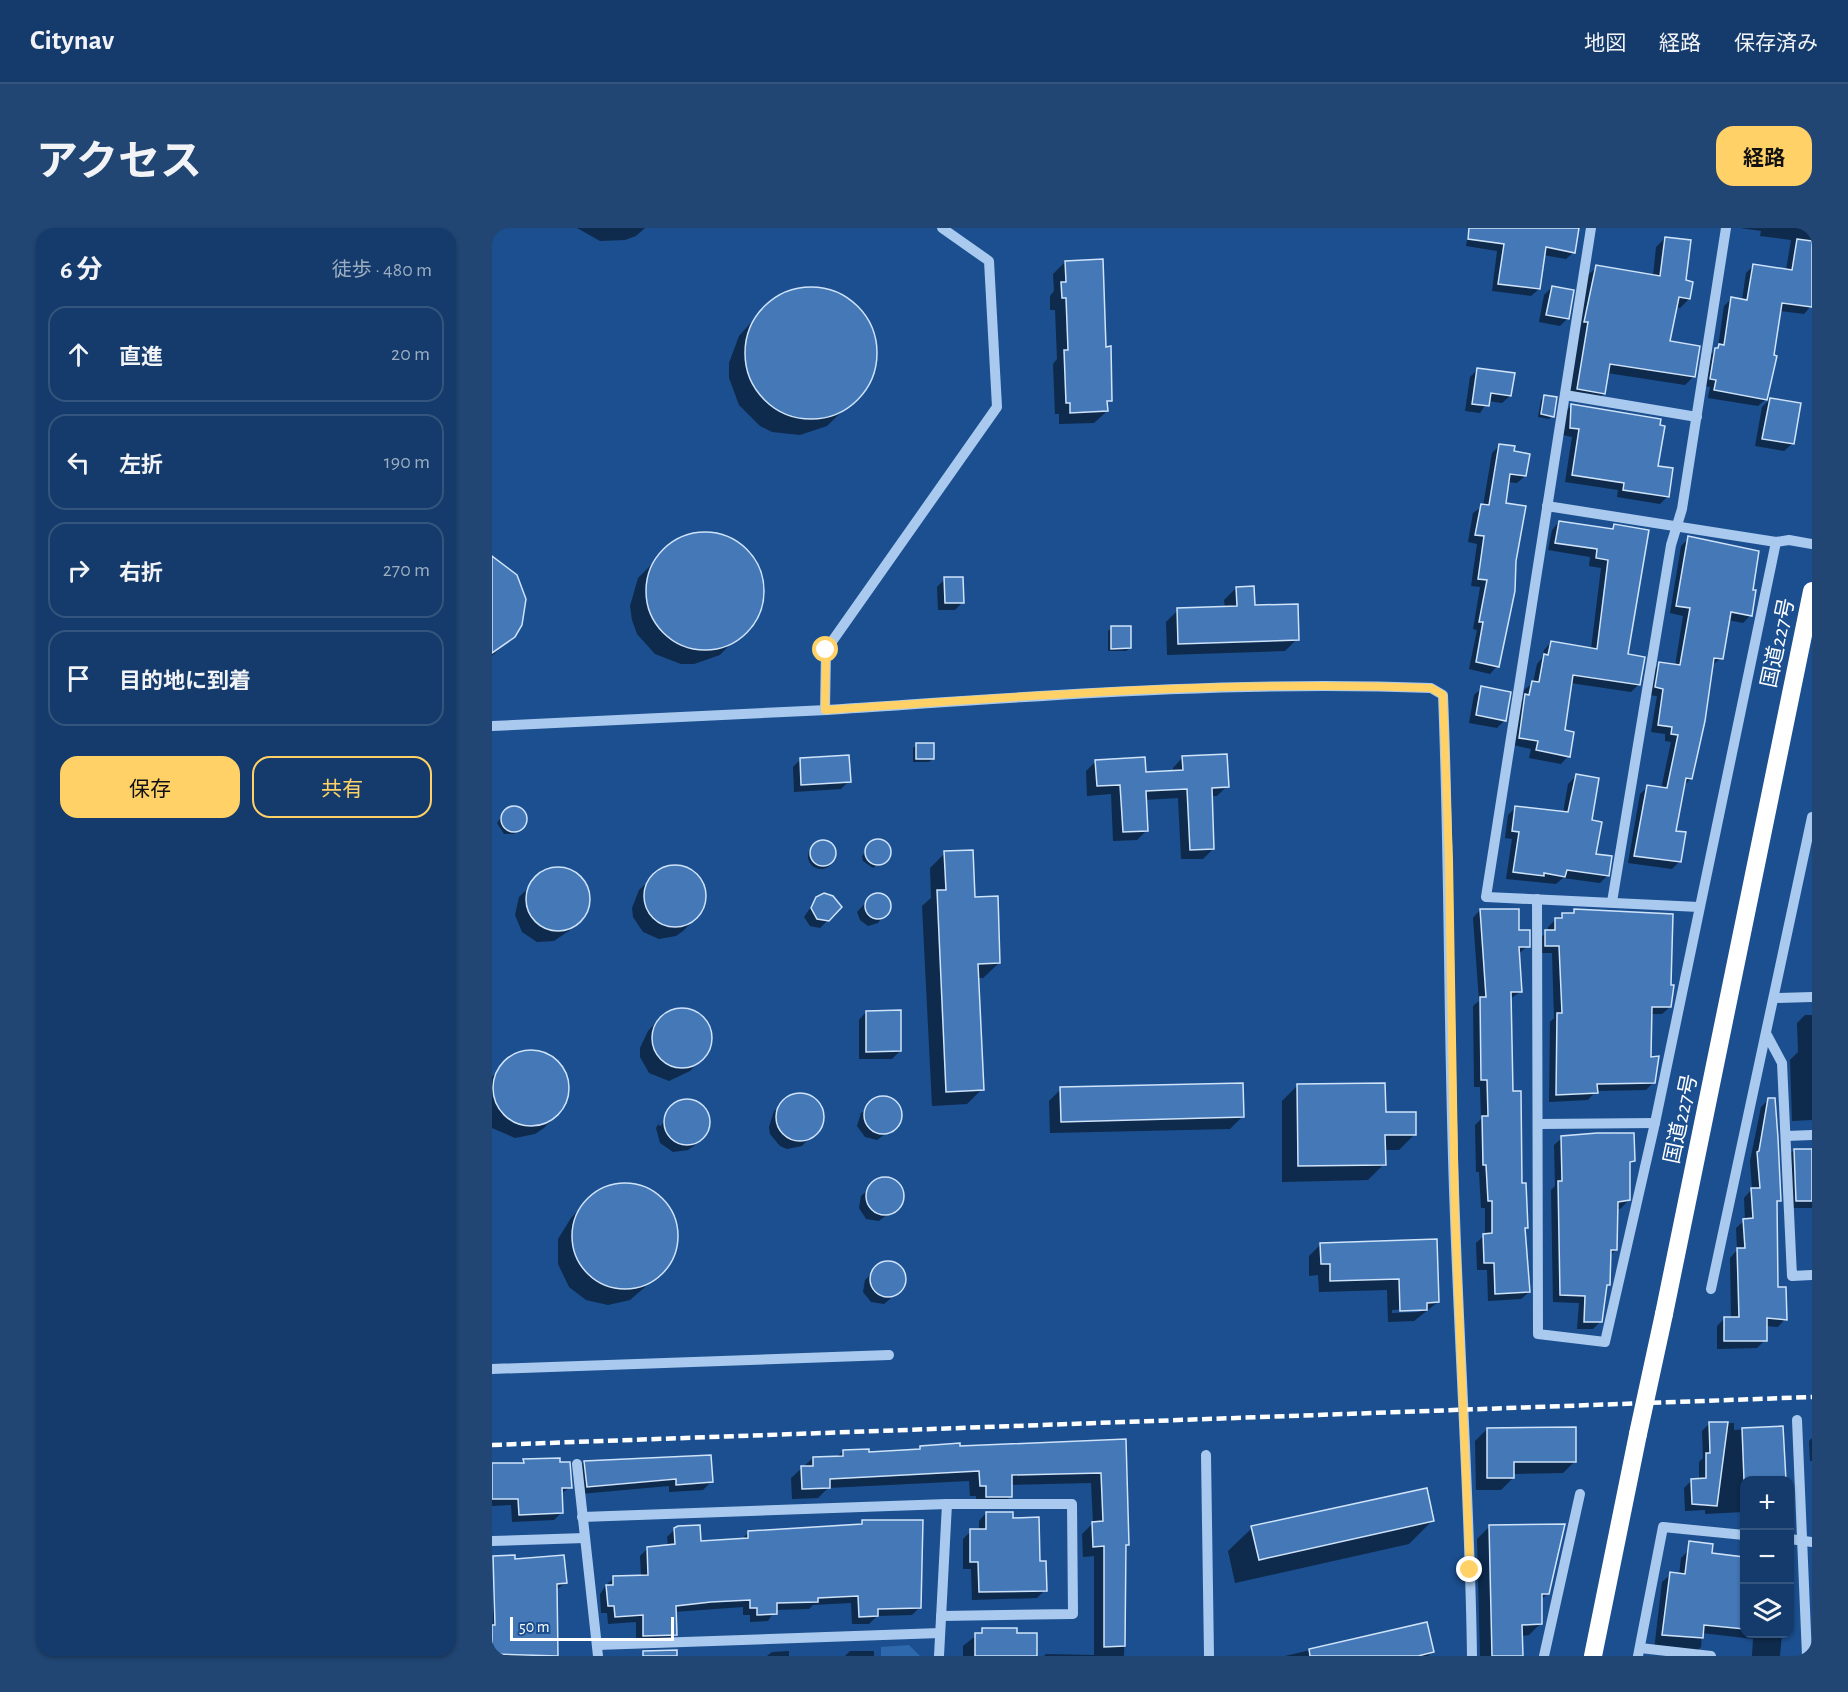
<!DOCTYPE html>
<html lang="ja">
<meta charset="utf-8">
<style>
body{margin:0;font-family:"Alegreya Sans","Noto Sans JP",sans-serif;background:#214673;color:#f1f3f6}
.controls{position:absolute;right:18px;bottom:18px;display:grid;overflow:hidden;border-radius:12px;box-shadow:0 2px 4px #0004}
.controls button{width:54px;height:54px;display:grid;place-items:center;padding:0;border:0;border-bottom:2px solid #33557e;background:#143b6b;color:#f1f3f6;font:30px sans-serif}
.scale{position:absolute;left:18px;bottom:15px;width:164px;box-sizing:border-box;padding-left:6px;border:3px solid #fff;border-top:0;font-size:16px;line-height:21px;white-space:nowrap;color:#fff;-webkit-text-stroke:4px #1b4f8f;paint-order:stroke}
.stop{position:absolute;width:18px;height:18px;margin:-14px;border:4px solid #ffd166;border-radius:50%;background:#fff}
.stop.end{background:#ffd166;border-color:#fff;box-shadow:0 2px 6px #0008}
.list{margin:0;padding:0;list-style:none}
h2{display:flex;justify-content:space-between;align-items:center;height:78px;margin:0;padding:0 24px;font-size:26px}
h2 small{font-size:20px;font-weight:400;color:#9dadc1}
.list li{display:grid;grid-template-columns:39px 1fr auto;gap:18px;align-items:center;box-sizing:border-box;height:96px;margin:0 12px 12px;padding:0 12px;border:2px solid #33557e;border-radius:18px}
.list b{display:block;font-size:22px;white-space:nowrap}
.list em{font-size:20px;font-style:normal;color:#9dadc1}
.actions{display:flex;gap:12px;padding:18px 24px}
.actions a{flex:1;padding:14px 0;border:2px solid #ffd166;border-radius:18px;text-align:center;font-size:21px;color:#ffd166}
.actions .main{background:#ffd166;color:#111}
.icon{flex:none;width:33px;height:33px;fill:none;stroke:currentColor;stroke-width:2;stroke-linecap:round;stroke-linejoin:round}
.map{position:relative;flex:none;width:1320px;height:1428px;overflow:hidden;border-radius:18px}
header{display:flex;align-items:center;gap:36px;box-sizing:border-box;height:84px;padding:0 30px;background:#143b6b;border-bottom:2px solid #33557e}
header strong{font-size:28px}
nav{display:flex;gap:33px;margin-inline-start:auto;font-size:21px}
.intro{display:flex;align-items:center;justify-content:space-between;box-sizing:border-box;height:144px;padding:0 36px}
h1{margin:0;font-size:42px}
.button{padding:15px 27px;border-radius:18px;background:#ffd166;color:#111;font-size:21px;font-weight:700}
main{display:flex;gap:36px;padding:0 36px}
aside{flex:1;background:#143b6b;border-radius:18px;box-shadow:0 2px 4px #0004}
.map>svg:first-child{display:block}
.green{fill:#2e69ad}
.shadow{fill:#0007;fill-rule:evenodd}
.building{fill:#4478b7;stroke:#cfe3fa;stroke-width:1.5}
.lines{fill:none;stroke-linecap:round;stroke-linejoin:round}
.minor{stroke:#a9c9ee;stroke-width:10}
.highway{stroke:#fff;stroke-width:18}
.rail{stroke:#fff;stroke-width:4.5;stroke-dasharray:10 4.5;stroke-linecap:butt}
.highway-bridge{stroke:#fff;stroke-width:18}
.route{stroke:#ffd166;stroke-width:8}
.labels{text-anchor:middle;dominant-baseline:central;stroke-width:4.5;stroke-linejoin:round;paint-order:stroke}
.street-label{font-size:21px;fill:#fff;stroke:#1b4f8f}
</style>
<header>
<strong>Citynav</strong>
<nav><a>地図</a><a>経路</a><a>保存済み</a></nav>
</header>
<div class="intro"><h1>アクセス</h1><a class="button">経路</a></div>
<main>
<aside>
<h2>6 分<small>徒歩 · 480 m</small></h2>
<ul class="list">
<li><svg class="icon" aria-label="ahead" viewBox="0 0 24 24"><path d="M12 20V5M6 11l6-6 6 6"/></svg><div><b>直進</b></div><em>20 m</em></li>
<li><svg class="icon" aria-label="left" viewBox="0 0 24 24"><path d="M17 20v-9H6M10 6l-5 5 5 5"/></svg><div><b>左折</b></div><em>190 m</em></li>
<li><svg class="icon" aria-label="right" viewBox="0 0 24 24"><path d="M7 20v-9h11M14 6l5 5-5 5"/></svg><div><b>右折</b></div><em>270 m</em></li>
<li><svg class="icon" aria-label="arrive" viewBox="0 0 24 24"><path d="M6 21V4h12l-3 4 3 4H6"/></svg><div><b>目的地に到着</b></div></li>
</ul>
<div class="actions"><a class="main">保存</a><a>共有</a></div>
</aside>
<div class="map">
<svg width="1320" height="1428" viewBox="0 0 1320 1428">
<rect width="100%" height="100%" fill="#1b4f8f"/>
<path class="green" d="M417 1417 428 1428H389V1419Z"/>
<g class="shadow">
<path d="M85 0H153L144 8 133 12 108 13Z"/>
<path d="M977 0H1085L1082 24 1074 31 1051 27 1047 61 1039 68 1000 63 1005 23 974 18Z"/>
<path d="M1248 0H1320L1319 78 1312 86 1288 83 1274 171 1266 178 1216 170 1218 159 1211 158 1216 129 1226 119 1232 78 1239 71 1250 72 1254 45 1261 38 1294 42 1299 12 1268 8 1269 3Z"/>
<path d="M1173 10 1192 54 1197 71 1188 80 1183 79 1176 114 1202 148 1193 157 1115 145 1112 165 1103 174 1077 170 1095 48 1105 39 1161 48 1164 19Z"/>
<path d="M573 34 613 120 618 172 614 176 615 183 602 195 567 196V186H563L561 136 565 131 563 82H558V68L562 63 561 46Z"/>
<path d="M1060 59 1076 90 1068 98 1047 94 1052 67Z"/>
<path d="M327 61 355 71 366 80 381 105 384 134 373 161 335 198 308 207 280 204 268 198 247 177 237 150V135L247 108 273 79 298 64Z"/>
<path d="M986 141 1018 168 1010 175 996 173 988 185 973 183 978 149Z"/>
<path d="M1052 169 1060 188 1057 191 1046 189 1049 172Z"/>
<path d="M1278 171 1300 216 1292 223 1263 218 1270 179Z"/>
<path d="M1080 177 1165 239 1176 268 1168 276 1125 269 1126 262 1073 254 1080 209 1071 207 1072 185Z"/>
<path d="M1008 217 1020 224 1033 248 1025 255 1016 254 1012 276 1005 438 998 446 977 441 985 402 981 401 988 359 979 358 985 316 976 314 981 285 991 278 1000 225Z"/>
<path d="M1067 294 1119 302 1123 298 1134 427 1147 456 1139 464 1078 455 1072 503 1076 528 1069 536 1037 530 1039 521 1021 517 1026 476 1031 471 1032 462 1041 455 1045 436 1050 430 1052 422 1059 414 1099 421 1109 340 1097 338 1098 329 1056 322 1060 302Z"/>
<path d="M225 307 249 318 265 339 270 365 263 390 228 427 202 436H189L163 426 145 406 140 392 138 378 146 350 183 313 197 308Z"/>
<path d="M1197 310 1259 363V387L1251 395 1236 392 1229 430 1219 438 1199 551 1191 558 1183 604 1188 633 1180 641 1136 635 1148 566 1156 559 1169 561 1179 514 1173 513V506L1159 504 1165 468 1156 467 1160 443 1168 436 1183 438 1191 388 1178 385 1189 318Z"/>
<path d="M0 332 12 416 0 428Z"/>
<path d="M453 351 471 374 463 382H446L445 359Z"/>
<path d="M744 360 762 379 805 411 793 423 675 427 674 394 686 382 733 380 732 372Z"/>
<path d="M620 400 638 420 634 423H616V403Z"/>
<path d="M990 460 1013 492 1005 500 977 495 982 467Z"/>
<path d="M425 517 441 531 437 534H421V520Z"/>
<path d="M690 530 735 558 725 568H719L721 621 711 631H689L686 570 653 572 655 602 645 612 621 613 619 566 595 568 594 543 604 533 652 546 681 544V540Z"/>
<path d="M309 531 357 553 349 561 302 564 301 539Z"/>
<path d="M1084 548 1098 593 1103 627 1115 648 1108 655 1071 650 1064 656 1014 651 1020 611 1013 610 1016 587 1024 579 1071 585 1076 556Z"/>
<path d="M23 580 32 585 33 595 22 606H12L5 595 13 584Z"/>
<path d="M382 613 394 616 396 628 381 640 371 633 370 628Z"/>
<circle cx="329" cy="628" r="13"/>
<path d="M453 625 481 670 507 735 491 750H485L490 861 475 876 440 878 430 678 439 670 438 640Z"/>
<path d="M185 638 203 646 209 653 213 673 204 690 191 703 184 708 167 711 151 704 141 689 140 680 147 662 160 650 176 639Z"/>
<path d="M73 641 82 644 95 660 96 681 78 702 62 713 45 714 30 704 23 687 27 669 54 643Z"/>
<path d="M387 665 394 669 398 678 386 695 376 698 368 692 365 684 379 669Z"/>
<path d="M321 676 336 692 328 700 318 698 312 689Z"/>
<path d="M988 682 1025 704 1036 718 1026 726 1028 764 1018 771 1019 865 1034 999 1031 1002 1037 1064 1029 1071 996 1073 995 1042H985L984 1015 993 1007V980H989L987 944H984L983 897 989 891 988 859H982L981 778 987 773 981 690Z"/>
<path d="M1083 682 1178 779 1170 786H1158L1157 830 1162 854 1154 862 1104 863 1096 872 1057 874 1058 794 1062 790 1060 725H1046V711L1056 704V699L1064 691 1071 687H1078Z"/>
<path d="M185 781H195L210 790 218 805 215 823 210 830 198 843 177 853 157 845 148 829V820L156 803 168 790Z"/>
<path d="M374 784 408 823 400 831H367V792Z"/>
<path d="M1313 787H1320V892L1300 893 1298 832 1306 824 1305 795Z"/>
<path d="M43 824 62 831 74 849 76 859 71 879 52 900 43 906 23 910 0 900V849L22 828Z"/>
<path d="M806 857 892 886 923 906 907 922H892V936L876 952 790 954V873Z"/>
<path d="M569 861 750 889 738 901 558 905 557 873Z"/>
<path d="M304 867 319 870 329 882V897L310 918 295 921 288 918 278 906 277 899 282 883Z"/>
<path d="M390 870 402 873 408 884 405 897 385 912 373 909 365 898 369 885Z"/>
<path d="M1277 871 1287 972 1283 977 1284 1061 1293 1091 1286 1099 1273 1098V1112L1265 1120 1225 1121V1098L1232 1091 1239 1090 1238 1030 1245 1022 1244 1000 1253 992 1252 970 1260 961 1258 933 1269 879Z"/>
<path d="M194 872 208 876 216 888 217 895 211 909 203 917 196 922 181 924 168 915 164 900 173 884 166 897 169 898 179 878Z"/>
<path d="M1070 910 1141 933 1136 938V973L1128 981H1124V1022L1117 1028 1116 1057 1113 1060 1108 1094 1101 1101H1085L1087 1075 1061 1074 1059 962 1063 958 1062 917Z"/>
<path d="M1302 922H1320V980H1297L1294 930Z"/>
<path d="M387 952H400L409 964 406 978 387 993 374 991 367 980 369 968Z"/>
<path d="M141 957 154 960 175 977 181 988 185 1015 181 1028 175 1040 138 1072 116 1077 94 1072 77 1059 66 1036V1011L79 990 95 973 116 959Z"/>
<path d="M944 1013 946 1074 922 1093 896 1094 895 1062 827 1064 826 1047 817 1048V1028L829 1016ZM931 1080 928 1084 900 1085V1082Z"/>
<path d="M391 1035 404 1036 413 1046 411 1060 392 1076 379 1074 371 1064 373 1052Z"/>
<path d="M1242 1195V1202L1290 1199 1292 1252H1252V1302L1251 1284 1213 1286V1282L1193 1283 1192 1260 1200 1252H1207V1234L1211 1230 1210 1203 1217 1196Z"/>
<path d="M995 1201 1083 1233 1071 1245 1021 1246V1250L1009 1262H984L983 1213Z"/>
<path d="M1320 1210V1233H1318L1317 1213Z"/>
<path d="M632 1213 635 1317 632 1428H552L554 1426 602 1427V1328L591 1329 590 1306 601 1295 599 1255 518 1257 519 1268 508 1279H484V1268H478L477 1253 336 1260 326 1270 300 1271 299 1250 321 1230 345 1229 351 1223 375 1226 425 1223 428 1220Z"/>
<path d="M32 1232 78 1259 69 1266V1285L62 1292 20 1294 19 1277 0 1278V1235L28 1236Z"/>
<path d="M92 1234 219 1254 211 1262 177 1264V1258L88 1266 85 1242Z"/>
<path d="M494 1285 519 1291 546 1334 553 1362 545 1370 480 1372 479 1341H471V1311L479 1303H487V1293Z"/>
<path d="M371 1293 427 1380 420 1387 385 1388 377 1396H360L359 1375 321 1377 317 1381 283 1382 276 1393 258 1394V1387H251V1379L182 1384 183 1406 176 1414 144 1415V1394L116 1396 115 1385H109L108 1366 114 1357 122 1350 149 1348 148 1328 156 1320 176 1318 175 1309 183 1301 207 1315 249 1312 257 1304 366 1298Z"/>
<path d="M940 1293 917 1316 743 1355 736 1323 760 1300Z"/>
<path d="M997 1299 1056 1365 1048 1373 1049 1395 1037 1407 1029 1408V1428H988L985 1311Z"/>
<path d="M1197 1322 1252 1330V1406H1290L1288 1428H1260L1261 1411 1210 1405 1209 1419 1201 1427 1162 1422 1170 1354 1179 1346 1187 1347 1189 1330Z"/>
<path d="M2 1329 21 1333 73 1355 63 1363 65 1428H0Z"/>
<path d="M933 1395 940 1424 936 1428H793Z"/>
<path d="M491 1402 523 1407 544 1428H471V1418Z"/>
<path d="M297 1423V1428H275L280 1424Z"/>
<path d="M358 1423H382V1428H353Z"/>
</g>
<g class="building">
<path d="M977 0H1087L1083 25 1054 19 1048 61 1006 56 1012 16 976 11Z"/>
<path d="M1173 9 1199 12 1194 52 1201 54 1198 71 1187 69 1178 113 1208 118 1203 149 1118 136 1113 166 1085 161 1096 94H1092L1104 37 1168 48Z"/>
<path d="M1305 11 1320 13V79L1290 75 1282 127 1285 128 1275 172 1222 162 1224 152 1218 151 1223 120H1226L1227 116 1232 117 1239 69 1255 72 1261 36 1300 42Z"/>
<path d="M611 31 614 119 619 118 620 173H615L616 183 578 185V175H574L572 122H576L574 70H570L569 54H574L573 33Z"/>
<path d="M1060 58 1082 62 1077 91 1054 87Z"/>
<circle cx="319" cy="125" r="66"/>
<path d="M985 140 1023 145 1019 168 999 165 997 178 980 176Z"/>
<path d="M1052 167 1065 169 1062 189 1049 186Z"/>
<path d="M1278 170 1309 175 1302 216 1270 211Z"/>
<path d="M1079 176 1169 191 1168 197 1173 198 1166 238 1181 240 1177 269 1131 262 1132 255 1080 247 1087 201 1078 200Z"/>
<path d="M1007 216 1023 218 1022 223 1038 226 1034 248 1018 246 1014 275 1034 278 1024 333 1023 363 1007 439 984 434 991 394H987L995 352 986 351 992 308 983 307 989 276 997 277Z"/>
<path d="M1067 293 1121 301 1122 296 1157 302 1136 426 1153 429 1148 457 1081 447 1073 502 1082 504 1078 529 1044 522 1046 513 1027 510 1033 466 1037 467 1040 453 1047 454 1052 426 1056 427 1059 413 1105 421 1116 332 1104 330 1105 321 1063 315Z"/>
<circle cx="213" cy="363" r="59"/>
<path d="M1196 308 1267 323 1261 362H1264L1260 388 1239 384 1231 431 1222 430 1213 493 1200 551 1194 550 1184 603 1194 604 1189 634 1142 628 1155 557 1175 560 1186 507 1179 506 1180 499 1166 497 1171 461 1163 459 1167 434 1188 437 1198 380 1184 378Z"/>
<path d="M0 328 25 347 34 371 30 397 23 409 0 425Z"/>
<path d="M452 349H471L472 375H453Z"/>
<path d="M762 358 763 377 806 376 807 412 686 416 685 380 745 378 744 359Z"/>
<path d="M619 398H639V420L619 421Z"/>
<path d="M989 458 1019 464 1014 493 984 487Z"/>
<rect x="424" y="515" width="18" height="16"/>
<path d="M735 526 737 559 720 560 722 621 698 622 695 561 654 563 656 603 631 604 628 557 605 558 603 532 653 529 654 544 691 542 690 528Z"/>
<path d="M357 527 359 554 309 557 308 530Z"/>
<path d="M1084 546 1107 550 1100 592 1110 594 1104 626 1120 628 1117 648 1075 642 1073 649 1052 645V648L1021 644 1027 604 1020 603 1023 578 1076 584Z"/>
<circle cx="22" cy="591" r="13"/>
<circle cx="386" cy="624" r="13"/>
<circle cx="331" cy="625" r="13"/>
<path d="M481 622 483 669 506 668 508 735 486 736 492 862 454 864 445 662H454L452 623Z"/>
<circle cx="183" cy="668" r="31"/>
<circle cx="66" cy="671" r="32"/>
<circle cx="386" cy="678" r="13"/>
<path d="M332 665 341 668 350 679 337 693 325 691 319 680 324 669Z"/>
<path d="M988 681H1027V702H1038V719H1027L1030 764H1019L1021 863H1029L1030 955H1034L1036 1000H1033L1038 1064 1003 1066 1002 1035H992L991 1006 1000 1005V973H996L994 937H991L990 888H996L995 852H989L988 769H994Z"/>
<path d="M1082 681 1181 686 1179 757H1182L1179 779H1160L1159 829 1167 828 1163 855 1105 856 1106 865 1064 867 1065 785H1070L1067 718H1053V702H1063V690H1070V685H1082Z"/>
<circle cx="190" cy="810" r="30"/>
<path d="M409 782V823L374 824V783Z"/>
<circle cx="39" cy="860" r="38"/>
<path d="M751 855 752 889 569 894 568 859Z"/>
<path d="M893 855 894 884H924V907H893L894 937 806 938 805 856Z"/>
<circle cx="308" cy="889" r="24"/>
<circle cx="391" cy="887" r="19"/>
<path d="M1276 870H1283L1286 910 1289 973H1285L1286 1059H1294L1295 1092 1275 1090V1113H1232V1089H1247L1245 1020H1253L1251 991 1261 990 1259 960H1268L1265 924 1267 923Z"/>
<circle cx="195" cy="894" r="23"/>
<path d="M1105 905H1142L1143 933 1138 934V972L1126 974 1125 1022H1119L1118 1057H1115L1110 1094H1092L1093 1068 1068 1067 1066 953H1070L1069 908Z"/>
<path d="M1302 921H1320V973H1304Z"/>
<circle cx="393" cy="968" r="19"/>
<circle cx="133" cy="1008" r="53"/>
<path d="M945 1011 947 1074 935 1075V1082L908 1083 907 1051 838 1053V1036H829L828 1015Z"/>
<circle cx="396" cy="1051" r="18"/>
<path d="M1217 1194H1236L1225 1278 1200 1276 1199 1251 1214 1250V1225H1218Z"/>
<path d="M1291 1198 1294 1252H1252L1250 1200Z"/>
<path d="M1084 1199V1234H1022V1250H995V1200Z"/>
<path d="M634 1211 637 1317H634L633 1418 612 1419V1318L601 1319 600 1294 611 1293 609 1245 520 1247V1269H494V1258H488L487 1243 338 1251V1260L310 1261 309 1238H321V1229L351 1228V1222L377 1221V1224L428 1221V1218L468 1215V1218Z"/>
<path d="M219 1227 221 1254 184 1257V1251L95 1259 92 1233Z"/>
<path d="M68 1230V1234H78L80 1260H70L71 1285 27 1287 26 1271H0V1235H32L31 1231Z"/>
<path d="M935 1260 942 1293 767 1332 759 1298Z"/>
<path d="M494 1284H521V1290L547 1289 548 1333H554L555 1363 487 1364 486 1334H478V1301H494Z"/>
<path d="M370 1292H431L429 1380 386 1381V1388L367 1389 366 1368 326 1370V1374L285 1375V1386L265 1387V1380H258V1372L219 1374 184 1378 185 1407 151 1408V1387L123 1389 122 1378H116L114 1357H121V1348L156 1347 155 1319 183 1316 182 1300 186 1298 208 1297 209 1313 256 1310V1303L370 1296Z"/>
<path d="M1073 1296 1057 1366H1050V1396L1030 1397 1031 1428H1000L997 1297Z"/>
<path d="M1197 1313 1221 1316 1220 1325 1252 1329V1401L1212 1397 1211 1410 1170 1407 1178 1344 1193 1346Z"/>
<path d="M23 1327V1331L72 1327 75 1355 65 1356 66 1428 0 1426V1397H3L1 1328Z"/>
<path d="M935 1394 942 1424 926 1428H818L817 1421Z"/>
<path d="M490 1400H525V1405H545V1428H483V1405H490Z"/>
<path d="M185 1422V1428H151V1423Z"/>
</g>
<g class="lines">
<g class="minor">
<path d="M1099 0 994 669 1207 679"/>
<path d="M1073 167 1205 189"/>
<path d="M1055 278 1284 314 1297 312 1320 316"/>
<path d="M333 482 334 422 505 179 497 33 450 0"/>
<path d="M0 498C112 492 223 488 335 482 536 469 738 452 939 460L951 467C958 641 956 815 963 989 968 1135 978 1281 980 1428"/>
<path d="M1045 671 1046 1106 1113 1114 1163 895 1284 314"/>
<path d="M1120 674 1179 317 1190 281 1234 0"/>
<path d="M1283 770 1320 769"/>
<path d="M1275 807 1290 835 1300 1048 1320 1047"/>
<path d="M1047 896 1163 895"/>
<path d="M1294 908 1320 907"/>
<path d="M1219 1061 1320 589"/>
<path d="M0 1141 397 1127"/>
<path d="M1305 1192 1315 1428"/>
<path d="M714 1227 717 1428"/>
<path d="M85 1236 106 1428"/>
<path d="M90 1289 455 1276H580L581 1386 449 1388"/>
<path d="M1298 1311 1320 1314"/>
<path d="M0 1313 93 1310"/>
<path d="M105 1417 448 1405"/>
<path d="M1148 1420 1219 1428"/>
<path d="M447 1428 455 1276"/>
<path d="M1052 1428 1088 1266"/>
<path d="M1146 1428 1171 1299 1252 1307"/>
</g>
<g class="highway">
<path d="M1172 1086 1320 363"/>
<path d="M1101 1428 1146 1206"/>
</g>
<path class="rail" d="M0 1217 1320 1169"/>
<path class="highway-bridge" d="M1146 1206 1172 1086"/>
</g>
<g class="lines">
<path class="route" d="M334 422 333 482C534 468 737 452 939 460L951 467 957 632 963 989 978 1342"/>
</g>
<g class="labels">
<g class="street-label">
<text transform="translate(1286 415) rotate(-78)">国道227号</text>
<text transform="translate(1189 891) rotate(-78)">国道227号</text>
</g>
</g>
</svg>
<div class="controls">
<button>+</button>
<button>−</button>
<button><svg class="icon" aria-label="layers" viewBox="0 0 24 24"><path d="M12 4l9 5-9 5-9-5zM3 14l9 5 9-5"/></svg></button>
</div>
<div class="scale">50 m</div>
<div class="stop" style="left:334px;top:422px"></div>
<div class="stop end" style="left:978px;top:1342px"></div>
</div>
</main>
